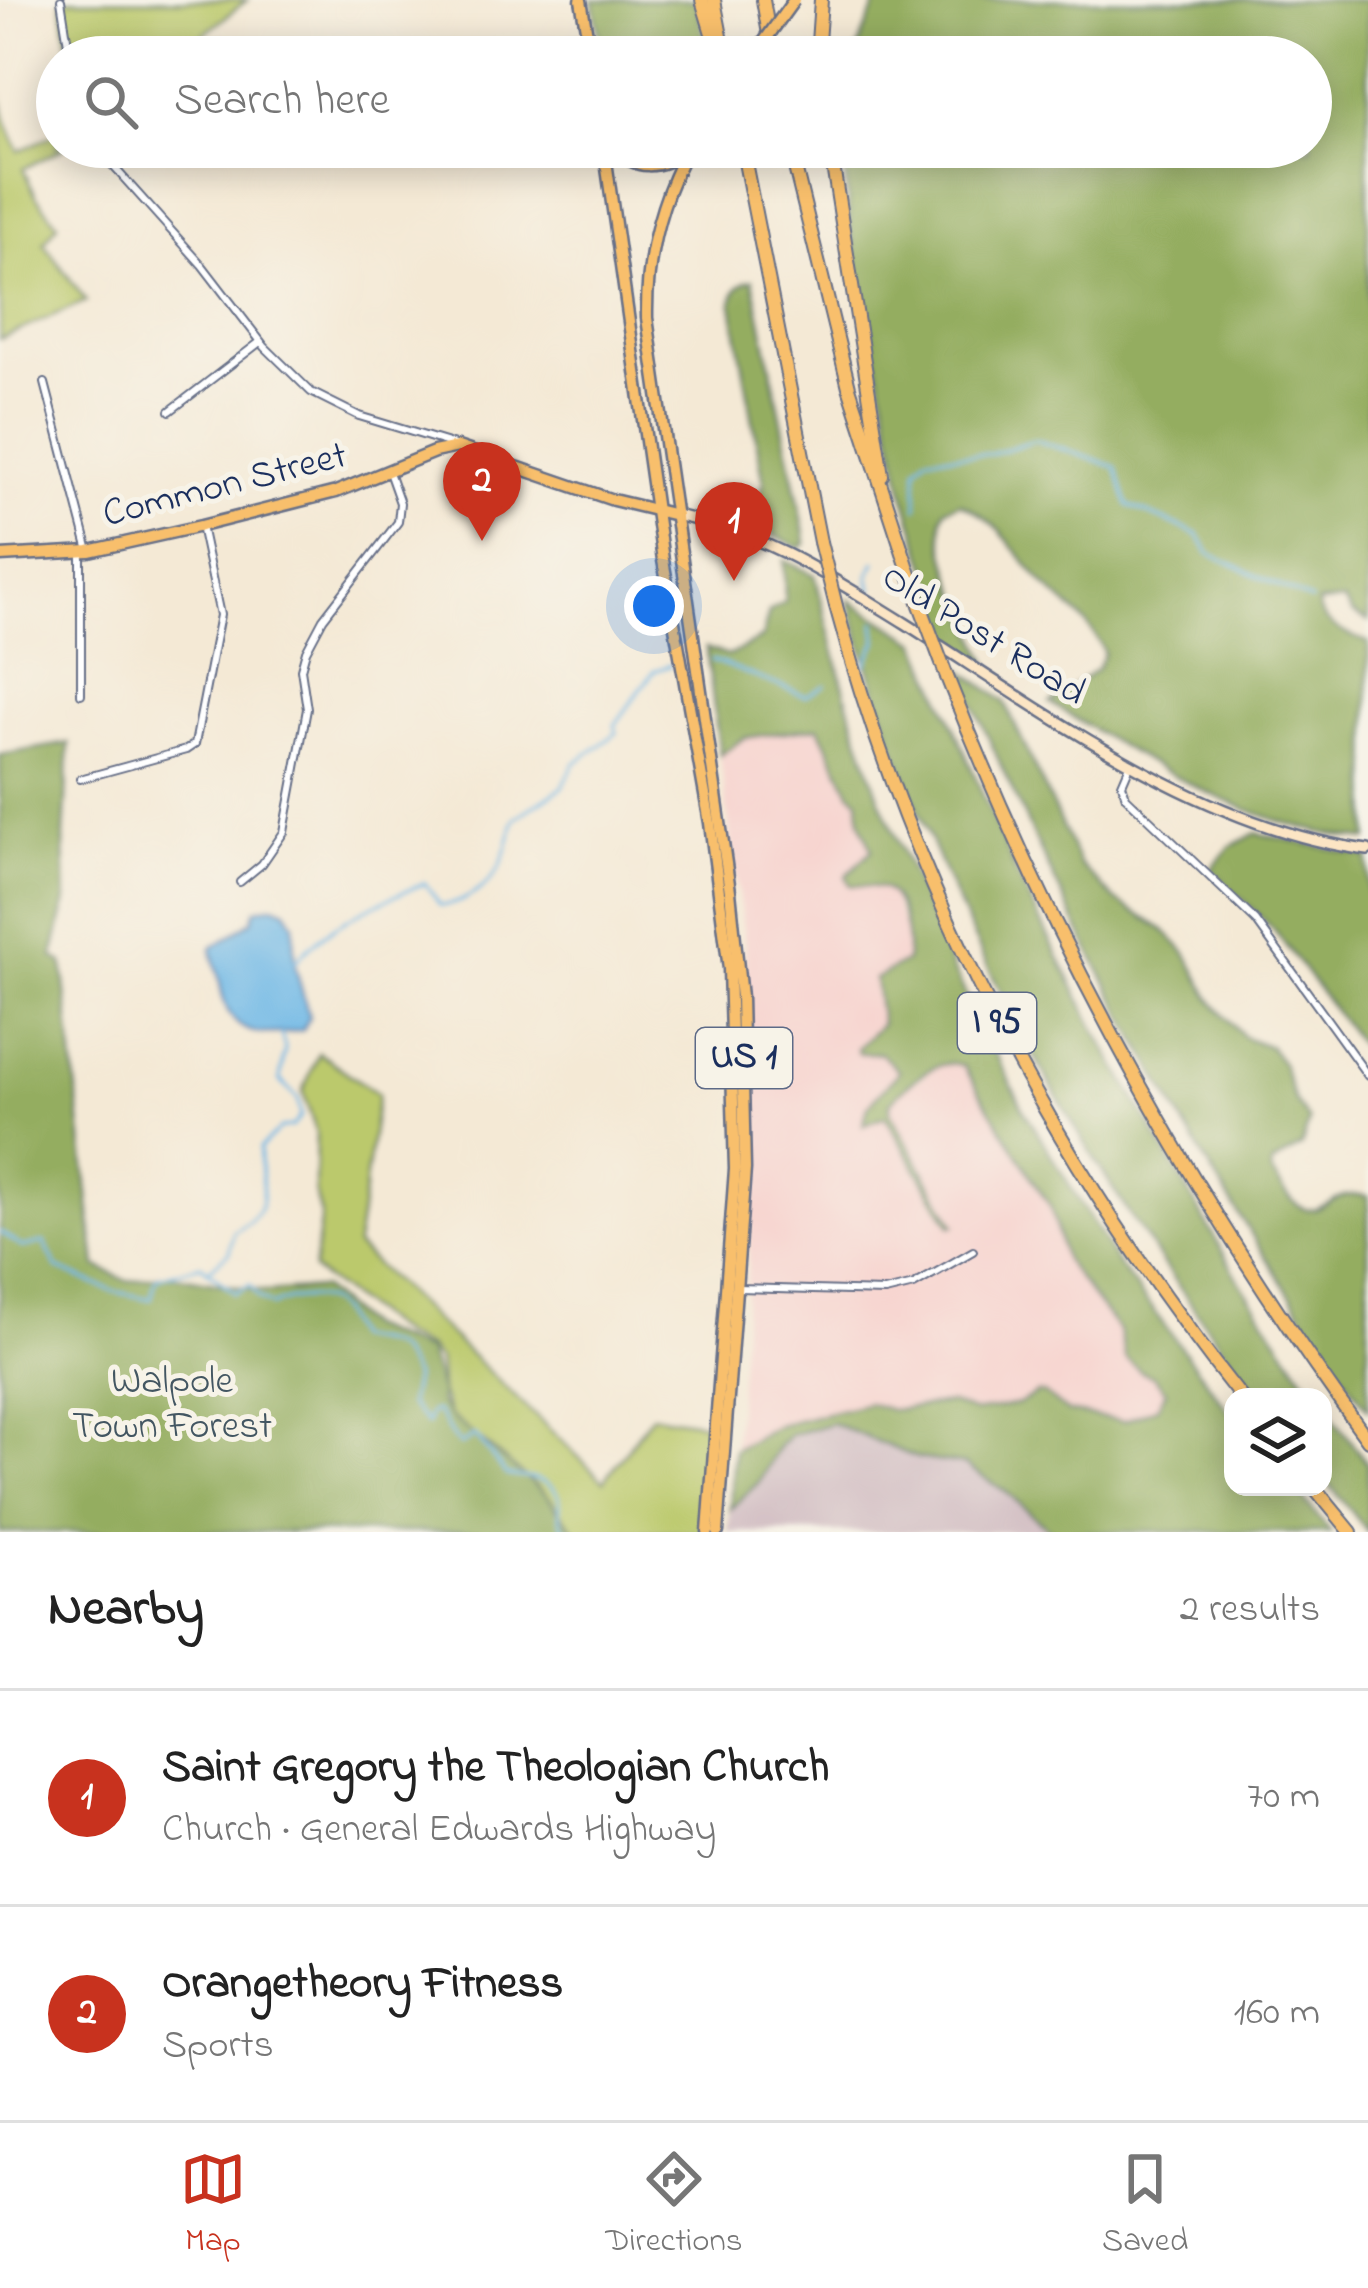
<!DOCTYPE html>
<meta charset="utf-8">
<style>
body{margin:0;font-family:"Indie Flower",sans-serif;background:#f6f6f6;color:#222}
.controls{position:absolute;right:36px;bottom:36px;display:grid;overflow:hidden;border-radius:24px;box-shadow:0 6px 30px #0003}
.controls button{width:108px;height:108px;display:grid;place-items:center;padding:0;border:0;border-bottom:3px solid #e0e0e0;background:#fff;color:#222;font:60px sans-serif}
.you{position:absolute;left:654px;top:606px;width:42px;height:42px;margin:-30px;border:9px solid #fff;border-radius:50%;background:#1a73e8;box-shadow:0 0 0 18px #1a73e833}
.badge{display:grid;place-items:center;width:78px;height:78px;border-radius:50%;background:#c8321e;color:#fff;font-size:39px;font-weight:700}
.pin{position:absolute;translate:-50% -99px;filter:drop-shadow(0 3px 6px #0008)}
.pin::after{content:'';position:absolute;top:63px;width:42px;height:36px;background:inherit;clip-path:polygon(0 0,100% 0,50% 100%)}
.list{margin:0;padding:0;list-style:none}
h2{display:flex;justify-content:space-between;align-items:center;height:156px;margin:0;padding:0 48px;font-size:51px}
h2 small{font-size:39px;font-weight:400;color:#767676}
.list li{display:grid;grid-template-columns:78px 1fr auto;gap:36px;align-items:center;box-sizing:border-box;height:216px;padding:0 48px;border-top:3px solid #e0e0e0}
.list b{display:block;font-size:45px;white-space:nowrap}
.list p{margin:0;font-size:39px;white-space:nowrap;color:#767676}
.list em{font-size:39px;font-style:normal;color:#767676}
.icon{flex:none;width:66px;height:66px;fill:none;stroke:currentColor;stroke-width:2;stroke-linecap:round;stroke-linejoin:round}
.map{position:relative;flex:none;width:1368px;height:1532px;overflow:hidden}
.search{position:absolute;background:#fff;box-shadow:0 6px 30px #0003;left:36px;right:36px;top:36px;height:132px;display:flex;align-items:center;gap:30px;box-sizing:border-box;padding:0 42px;border-radius:66px;color:#767676;font-size:45px}
.sheet{height:588px;background:#fff}
nav{display:flex;justify-content:space-around;align-items:center;box-sizing:border-box;height:168px;border-top:3px solid #e0e0e0;background:#fff;font-size:33px;color:#767676}
nav a{display:grid;justify-items:center;gap:6px}
nav .on{color:#c8321e}
.map>svg:first-child{display:block}
.built{fill:#f7d0cc}
.industrial{fill:#d2bec3}
.green{fill:#bbc96c;stroke:#6b7c65;stroke-width:3}
.forest{fill:#94ad60;stroke:#586e5f;stroke-width:3}
.water{fill:#6db7e6;stroke:#4473a2;stroke-width:3}
.lines{fill:none;stroke-linecap:round;stroke-linejoin:round}
.stream{stroke:#6db7e6;stroke-width:3}
.street-casing{stroke:#677088;stroke-width:10}
.secondary-casing{stroke:#677088;stroke-width:14}
.primary-casing{stroke:#677088;stroke-width:15}
.highway-casing{stroke:#677088;stroke-width:16}
.street{stroke:#fff;stroke-width:6}
.secondary{stroke:#fce5c4;stroke-width:9}
.primary{stroke:#f8bf6c;stroke-width:10}
.highway{stroke:#f8bf6c;stroke-width:12}
.primary-bridge-casing{stroke:#677088;stroke-width:15;stroke-linecap:butt}
.highway-bridge-casing{stroke:#677088;stroke-width:16;stroke-linecap:butt}
.primary-bridge{stroke:#f8bf6c;stroke-width:10}
.highway-bridge{stroke:#f8bf6c;stroke-width:12}
.labels{text-anchor:middle;dominant-baseline:central;stroke-width:10;stroke-linejoin:round;paint-order:stroke}
.shield{fill:#f7f3e8;stroke:#5d6a87;stroke-width:3}
.shield-label{font-size:36px;font-weight:bold;fill:#1b2f5e}
.street-label{font-size:39px;fill:#1b2f5e;stroke:#f7f3e8}
.park-label{font-size:39px;fill:#435662;stroke:#f7f3e8}
</style>
<div class="map">
<svg width="1368" height="1532" viewBox="0 0 1368 1532">
<rect width="100%" height="100%" fill="#f7f3e8"/>
<filter id="ink" filterUnits="userSpaceOnUse"><feTurbulence type="fractalNoise" baseFrequency=".00833" numOctaves="2"/><feDisplacementMap in="SourceGraphic" scale="24" xChannelSelector="R" yChannelSelector="G"/><feConvolveMatrix kernelMatrix="1 2 1 2 8 2 1 2 1" color-interpolation-filters="sRGB"/></filter>
<filter id="wash" filterUnits="userSpaceOnUse"><feTurbulence type="fractalNoise" baseFrequency=".004" numOctaves="4" result="noise"/><feDisplacementMap in="SourceGraphic" scale="48" xChannelSelector="R" yChannelSelector="G"/><feGaussianBlur stdDeviation="2.7" result="paint"/><feColorMatrix in="noise" values="0 0 0 0 0 0 0 0 0 0 0 0 0 0 0 0 0 1.4 0 .05"/><feComposite in="paint" operator="in"/></filter>
<g filter="url(#wash)">
<rect width="100%" height="100%" fill="#f4e9d5"/>
<path class="built" d="M819 726 850 791 859 799 860 821 872 850 867 859V888H882L891 894 910 944 906 961 874 988 881 1024 861 1041 869 1054 880 1053 900 1071 868 1106 875 1118 884 1115 954 1225 890 1112V1103L901 1091 946 1062 956 1061 964 1067 1051 1208 1064 1261 1119 1331 1124 1349 1140 1371 1153 1376 1166 1391 1157 1407 1124 1421 1067 1412 1045 1394 1038 1393 1019 1404 975 1412 950 1403 890 1410 868 1403 778 1425 734 1450 752 1210 754 1092 745 945 720 755 744 738Z"/>
<path class="industrial" d="M832 1423 917 1458 965 1465 1005 1491 1052 1532H728L730 1509 759 1482 782 1442 799 1432Z"/>
<g class="green">
<path d="M61 0H247L176 57H70Z"/>
<path d="M0 93 6 121 19 151 57 133V147H66L23 169 36 196 58 224 44 243 86 301 0 339Z"/>
<path d="M319 1053 378 1094 356 1246 604 1481 652 1415 714 1424 705 1532H576L547 1495 449 1415 441 1392 438 1360 428 1348 403 1336 313 1270 321 1215 315 1193 316 1132 303 1091Z"/>
</g>
<g class="forest">
<path d="M593 0H696L709 57H603Z"/>
<path d="M878 0H1368V621L1352 613 1344 601 1318 603C1319 624 1349 636 1368 642V840C1251 828 1148 764 1050 703L1097 669 1104 653C1093 623 1070 609 1048 588 1018 558 1000 519 960 503L946 508C927 538 976 632 989 665L949 637 904 494 850 228 843 147H1311V57H854Z"/>
<path d="M753 280 805 533 806 544 800 548 750 523 749 516 764 483 732 304C735 291 738 282 753 280Z"/>
<path d="M784 560 815 575 848 703 879 797 954 971 1024 1110 1117 1263 1233 1416V1487H1293L1331 1532H1052L1005 1491 965 1465 917 1458 832 1423 790 1435 778 1447 759 1482 730 1509 734 1450 778 1425 868 1403 891 1410 950 1403 975 1412 1019 1404 1037 1393 1045 1394 1067 1412 1124 1421 1157 1407 1166 1391 1153 1376 1140 1371 1125 1358 1119 1331 1064 1260 1051 1208 964 1067C940 1054 905 1085 890 1103V1112L955 1225 951 1226 885 1116 863 1125 868 1106 899 1071 880 1053H858L857 1048 881 1024 875 979 906 961C910 943 903 894 881 888 872 886 860 886 850 885L846 876 872 850 860 821 859 799 850 792 819 727 744 738 720 755 706 648 728 656 762 638 769 612 785 602Z"/>
<path d="M849 600 918 642 1018 877 1098 1034 1240 1282 1317 1397H1260C1075 1158 927 893 849 600Z"/>
<path d="M957 666 1004 701 1080 865 1115 900 1164 930 1186 953 1212 1001 1224 1015 1244 1037 1270 1047 1282 1063 1295 1101 1309 1121 1302 1146 1272 1164 1271 1172C1320 1248 1315 1185 1368 1196V1409C1336 1368 1309 1324 1281 1280 1152 1086 1049 880 957 666Z"/>
<path d="M69 743 64 836 66 902 53 957 63 963 96 1266 128 1281 169 1275 266 1292 321 1288 366 1327 428 1351 441 1392 440 1402 449 1415 547 1495 575 1532H0V755Z"/>
<path d="M1256 833 1368 857V1056L1274 930 1211 869 1230 847Z"/>
<path d="M1323 1404 1368 1464V1532L1323 1477Z"/>
</g>
<path class="water" d="M274 905 286 910 294 923 295 965 309 1017 303 1030C249 1039 227 1034 219 977 217 966 213 959 212 948L252 921 256 909Z"/>
<g class="lines">
<g class="stream">
<path d="M917 508V468L927 456 992 454 1035 440 1116 467 1128 505 1199 535 1209 553 1311 601"/>
<path d="M872 591 869 575 876 562"/>
<path d="M712 660 806 696 825 685"/>
<path d="M865 666 877 641 875 622"/>
<path d="M294 963C330 921 375 904 425 883L440 905C460 907 489 886 499 868 507 854 510 834 515 818L563 787 574 764 617 733 615 725 654 671 671 665"/>
<path d="M0 1232 22 1247 44 1242 57 1268 112 1291 151 1299 156 1278 201 1265 235 1293 250 1285 259 1298 273 1306C290 1296 324 1292 339 1311 345 1319 347 1330 354 1338 392 1347 392 1338 414 1377L409 1404 427 1424 430 1413 436 1411C447 1421 449 1438 461 1445L475 1435 506 1475C523 1478 558 1476 560 1504 560 1516 559 1521 565 1532"/>
<path d="M210 1269 229 1252 234 1231C278 1209 257 1185 260 1148L281 1128 292 1127 301 1116 298 1099 280 1080 285 1048 281 1034"/>
</g>
</g>
</g>
<g filter="url(#ink)">
<g class="lines">
<g class="street-casing">
<g id="street">
<path d="M61 0 70 57"/>
<path d="M96 147 202 265 265 347 311 392 359 416 455 445"/>
<path d="M45 383 89 551"/>
<path d="M170 411 260 342"/>
<path d="M81 694V554"/>
<path d="M1131 763 1122 784 1126 797 1256 921 1368 1076"/>
<path d="M80 779 186 750 195 744 220 615 201 526"/>
<path d="M240 882 262 864 284 832 307 709 301 669 306 651 323 619 398 522 400 503 389 472"/>
<path d="M737 1288 885 1292 914 1285 973 1251"/>
</g>
</g>
<g class="secondary-casing">
<path id="secondary" d="M676 515C770 536 824 573 905 623 1044 711 1201 829 1368 850"/>
</g>
<g class="primary-casing">
<g id="primary">
<path d="M581 0 591 57"/>
<path d="M604 147 663 560 710 823 729 969 735 1169 708 1532"/>
<path d="M614 147C635 171 660 170 684 151"/>
<path d="M689 147C660 200 646 257 647 318L730 891 741 997 745 1169 718 1532"/>
<path d="M0 556 89 551 201 526 336 492 434 452 458 447 613 500 676 515"/>
</g>
</g>
<g class="highway-casing">
<g id="highway">
<path d="M702 0 719 57"/>
<path d="M714 0 724 52"/>
<path d="M763 0 773 57"/>
<path d="M817 57 821 0"/>
<path d="M742 147 820 542"/>
<path d="M790 147 849 387 920 605"/>
<path d="M830 147 882 475"/>
<path d="M836 606C914 896 1054 1162 1241 1397"/>
<path d="M947 677C1054 949 1195 1204 1368 1440"/>
<path d="M1314 1487 1351 1532"/>
</g>
</g>
<use href="#street" class="street"/>
<use href="#secondary" class="secondary"/>
<use href="#primary" class="primary"/>
<use href="#highway" class="highway"/>
<g class="primary-bridge-casing">
<path id="primary-bridge" d="M753 57 794 0"/>
</g>
<g class="highway-bridge-casing">
<g id="highway-bridge">
<path d="M820 542 836 606"/>
<path d="M920 605 947 677"/>
</g>
</g>
<use href="#primary-bridge" class="primary-bridge"/>
<use href="#highway-bridge" class="highway-bridge"/>
</g>
</g>
<g class="labels">
<g class="shield">
<rect x="958" y="993" width="78" height="60" rx="9"/>
<rect x="696" y="1028" width="96" height="60" rx="9"/>
</g>
<g class="shield-label">
<text x="997" y="1023">I 95</text>
<text x="744" y="1058">US 1</text>
</g>
<g class="street-label">
<text transform="translate(225 486) rotate(-14)">Common Street</text>
<text transform="translate(983 636) rotate(32)">Old Post Road</text>
</g>
<g class="park-label">
<text x="172" y="1382">Walpole<tspan x="172" dy="45">Town Forest</tspan></text>
</g>
</g>
</svg>
<div class="controls">
<button><svg class="icon" aria-label="layers" viewBox="0 0 24 24"><path d="M12 4l9 5-9 5-9-5zM3 14l9 5 9-5"/></svg></button>
</div>
<div class="you"></div>
<div class="pin badge" style="left:734px;top:581px">1</div>
<div class="pin badge" style="left:482px;top:541px">2</div>
<div class="search"><svg class="icon" aria-label="search" viewBox="0 0 24 24"><circle cx="10" cy="10" r="6"/><path d="M15 15l6 6"/></svg>Search here</div>
</div>
<section class="sheet">
<h2>Nearby<small>2 results</small></h2>
<ul class="list">
<li><span class="badge">1</span><div><b>Saint Gregory the Theologian Church</b><p>Church · General Edwards Highway</p></div><em>70 m</em></li>
<li><span class="badge">2</span><div><b>Orangetheory Fitness</b><p>Sports</p></div><em>160 m</em></li>
</ul>
</section>
<nav>
<a class="on"><svg class="icon" aria-label="map" viewBox="0 0 24 24"><path d="M3 6l6-2 6 2 6-2v14l-6 2-6-2-6 2zM9 4v14M15 6v14"/></svg>Map</a>
<a><svg class="icon" aria-label="directions" viewBox="0 0 24 24"><path d="M12 3l9 9-9 9-9-9zM9 14v-3h6M13 9l2 2-2 2"/></svg>Directions</a>
<a><svg class="icon" aria-label="saved" viewBox="0 0 24 24"><path d="M7 4h10v16l-5-4-5 4z"/></svg>Saved</a>
</nav>
